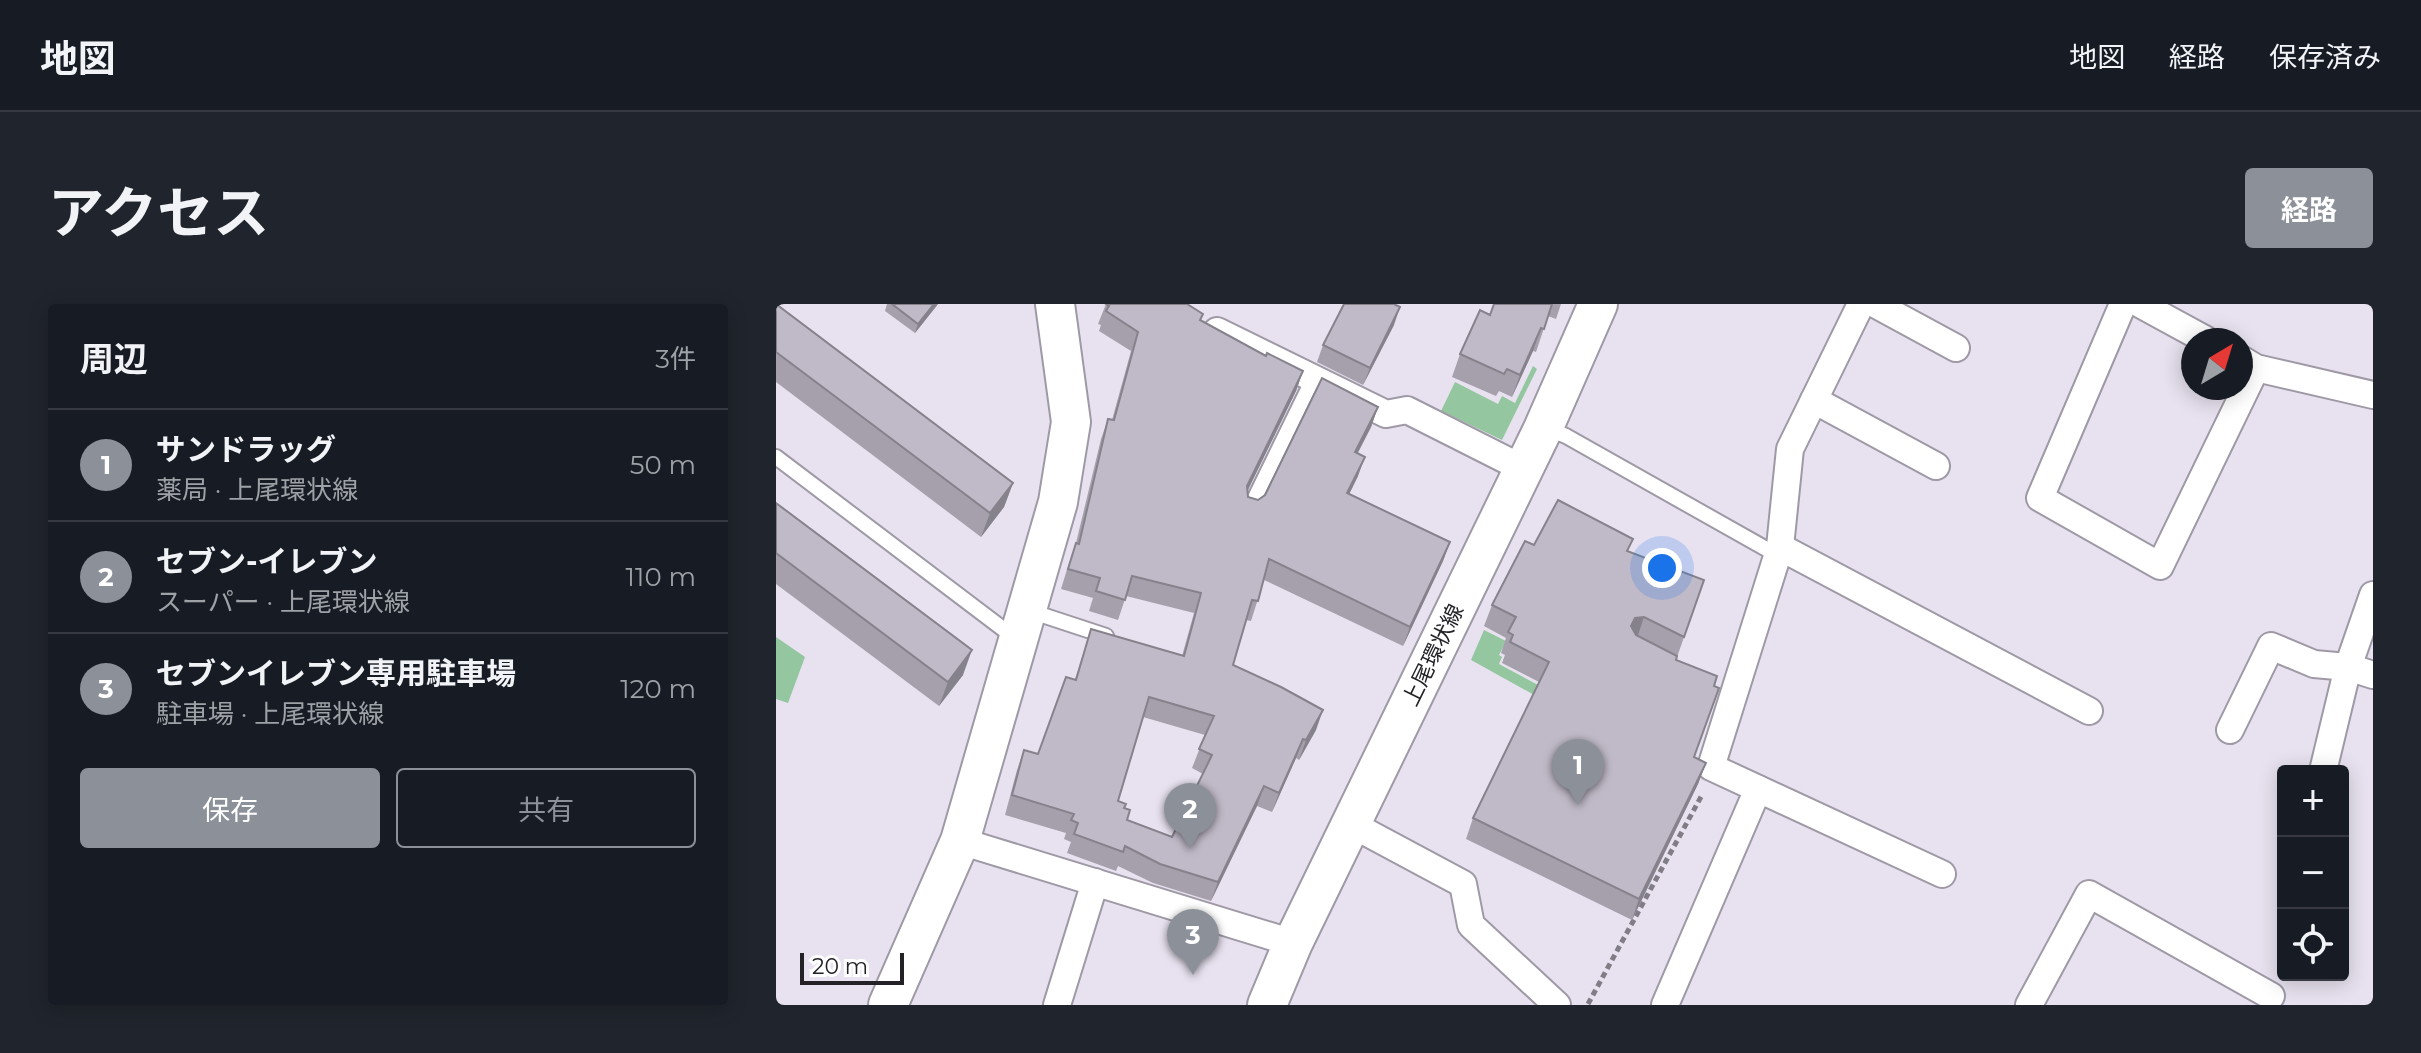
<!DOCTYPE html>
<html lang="ja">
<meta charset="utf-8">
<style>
body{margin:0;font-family:Montserrat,"Noto Sans JP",sans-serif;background:#20242c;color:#f1f3f6}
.controls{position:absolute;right:24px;bottom:24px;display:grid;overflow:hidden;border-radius:8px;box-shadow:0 4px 20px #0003}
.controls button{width:72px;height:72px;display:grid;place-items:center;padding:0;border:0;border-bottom:2px solid #363941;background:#171b24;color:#f1f3f6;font:40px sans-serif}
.compass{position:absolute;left:1405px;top:24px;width:72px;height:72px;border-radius:50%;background:#171b24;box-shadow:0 4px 20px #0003;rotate:38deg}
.scale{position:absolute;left:24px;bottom:20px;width:104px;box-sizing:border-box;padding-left:8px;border:4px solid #242227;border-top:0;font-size:22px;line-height:28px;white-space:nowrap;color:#242227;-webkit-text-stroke:6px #fff;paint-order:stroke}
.you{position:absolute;left:886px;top:264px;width:28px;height:28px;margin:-20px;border:6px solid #fff;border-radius:50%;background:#1a73e8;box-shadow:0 0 0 12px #1a73e833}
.badge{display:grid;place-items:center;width:52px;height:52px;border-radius:50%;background:#8c9099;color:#fff;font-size:26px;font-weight:700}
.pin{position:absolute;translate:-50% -66px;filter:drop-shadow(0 2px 4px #0008)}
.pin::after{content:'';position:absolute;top:42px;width:28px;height:24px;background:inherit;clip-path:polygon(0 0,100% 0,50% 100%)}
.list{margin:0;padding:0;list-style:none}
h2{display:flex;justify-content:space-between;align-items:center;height:104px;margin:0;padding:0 32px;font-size:34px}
h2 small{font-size:26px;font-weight:400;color:#9ea1a6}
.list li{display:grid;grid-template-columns:52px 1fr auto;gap:24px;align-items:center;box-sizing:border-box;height:112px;padding:0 32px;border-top:2px solid #363941}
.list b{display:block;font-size:30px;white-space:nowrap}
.list p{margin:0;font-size:26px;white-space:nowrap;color:#9ea1a6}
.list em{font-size:26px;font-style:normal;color:#9ea1a6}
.actions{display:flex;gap:16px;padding:24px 32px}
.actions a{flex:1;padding:18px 0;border:2px solid #8c9099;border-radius:8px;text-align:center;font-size:28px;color:#8c9099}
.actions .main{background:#8c9099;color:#fff}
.icon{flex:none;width:44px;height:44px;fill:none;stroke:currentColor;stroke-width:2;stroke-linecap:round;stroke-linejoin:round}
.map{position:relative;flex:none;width:1597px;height:701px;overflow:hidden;border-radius:8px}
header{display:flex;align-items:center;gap:48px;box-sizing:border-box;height:112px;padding:0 40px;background:#171b24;border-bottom:2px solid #363941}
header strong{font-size:38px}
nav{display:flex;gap:44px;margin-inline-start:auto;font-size:28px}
.intro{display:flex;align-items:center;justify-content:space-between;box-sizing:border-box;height:192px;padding:0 48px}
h1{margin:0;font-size:56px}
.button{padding:20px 36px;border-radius:8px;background:#8c9099;color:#fff;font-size:28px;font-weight:700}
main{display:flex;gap:48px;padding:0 48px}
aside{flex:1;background:#171b24;border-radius:8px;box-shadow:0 4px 20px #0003}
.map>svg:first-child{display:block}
.green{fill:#94c69f}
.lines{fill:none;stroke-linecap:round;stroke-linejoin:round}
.lane-casing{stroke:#9f99a6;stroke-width:18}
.street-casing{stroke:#9f99a6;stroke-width:30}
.secondary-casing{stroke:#9f99a6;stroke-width:42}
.path{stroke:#817d86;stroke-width:5;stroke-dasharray:6 4;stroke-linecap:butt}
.lane{stroke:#fff;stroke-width:14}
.street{stroke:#fff;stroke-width:26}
.secondary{stroke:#fff;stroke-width:38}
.wall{fill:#a5a0ac;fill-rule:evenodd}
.shaded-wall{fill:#86828c}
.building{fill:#c0bac8;stroke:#86828c;stroke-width:2;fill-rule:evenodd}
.labels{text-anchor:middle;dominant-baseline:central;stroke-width:6;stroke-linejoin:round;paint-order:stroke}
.street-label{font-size:22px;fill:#242227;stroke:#fff}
</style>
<header>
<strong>地図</strong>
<nav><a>地図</a><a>経路</a><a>保存済み</a></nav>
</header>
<div class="intro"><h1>アクセス</h1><a class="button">経路</a></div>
<main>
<aside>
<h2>周辺<small>3件</small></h2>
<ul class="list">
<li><span class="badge">1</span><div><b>サンドラッグ</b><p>薬局 · 上尾環状線</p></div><em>50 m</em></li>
<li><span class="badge">2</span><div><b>セブン-イレブン</b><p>スーパー · 上尾環状線</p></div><em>110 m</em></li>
<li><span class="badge">3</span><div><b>セブンイレブン専用駐車場</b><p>駐車場 · 上尾環状線</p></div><em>120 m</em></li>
</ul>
<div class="actions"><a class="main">保存</a><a>共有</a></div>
</aside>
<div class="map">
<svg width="1597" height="701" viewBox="0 0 1597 701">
<rect width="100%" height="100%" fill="#e8e2f0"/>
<g class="green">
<path d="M757 62 761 65 726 136 665 107 679 78 722 100 726 92 739 99Z"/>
<path d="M708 326 730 337 723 351 726 353 723 360 764 382 760 392 695 356Z"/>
<path d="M0 333 29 353 12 399 0 395Z"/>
</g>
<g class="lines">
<g class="lane-casing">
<g id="lane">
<path d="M771 124 790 132 1001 251"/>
<path d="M0 153 239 334"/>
<path d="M473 206 537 75"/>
<path d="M251 306 330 332"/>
</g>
</g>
<g class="street-casing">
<g id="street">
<path d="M1085 0 1014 145 1004 243 935 463 1166 570"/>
<path d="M1099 0 1180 44"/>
<path d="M1347 0 1264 194 1384 262 1480 64"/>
<path d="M1364 0 1430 36"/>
<path d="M441 27 610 110 631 106 748 165"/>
<path d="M1465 55 1480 64 1597 91"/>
<path d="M1038 96 1160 162"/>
<path d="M1004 243 1313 407"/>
<path d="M1454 426 1495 342 1538 360 1572 363 1597 371"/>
<path d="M1547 467 1572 363 1597 291"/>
<path d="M575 520 687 580 695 621 781 701"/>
<path d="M184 537 517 639"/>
<path d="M281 701 319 578"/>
<path d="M889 701 982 485"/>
<path d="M1253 701 1313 590 1495 692"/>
</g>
</g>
<g class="secondary-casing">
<g id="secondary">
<path d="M112 701 184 537 282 198 295 118 279 0"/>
<path d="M491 701 517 639 767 125 822 0"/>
</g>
</g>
<path class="path" d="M812 700 926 491"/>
<use href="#lane" class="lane"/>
<use href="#street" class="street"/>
<use href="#secondary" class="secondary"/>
</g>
<g class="wall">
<path d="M0 0 237 179 228 203 205 233 0 78Z"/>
<path d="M111 0H162L139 29 109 7Z"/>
<path d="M330 0 425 17 490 52 527 67 520 87 472 186V193L482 196 602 103 595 123 582 149V172L573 190 674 238 667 257 627 342 488 276 475 317 470 316 457 361 540 426 523 456 520 454 496 508 481 502 435 597 377 579 342 562 340 567 291 549 295 538 288 535 290 529 229 511 241 466 248 446 262 450 299 375 315 325 406 352 418 309 350 292 342 316 313 307 317 294 285 285 293 259 300 239 325 135 332 115 336 116 355 47 323 27 325 21 322 20ZM367 413 429 431 416 464 427 470 396 533 351 516 348 504 342 497Z"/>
<path d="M718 0H785L780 15 772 12 760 48 757 47 736 93 723 87 720 92 676 73 684 50 714 11Z"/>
<path d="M618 21 587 81 541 58 547 41Z"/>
<path d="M0 199 187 371 163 402 0 280Z"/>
<path d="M853 248 928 276 900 356 938 382 918 453 930 459 922 480 856 616 690 535 697 514 763 378 726 359 729 351 725 349 730 334 708 322 716 301Z"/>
</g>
<g class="shaded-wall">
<path d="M158 0H162L139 29 142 20Z"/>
<path d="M624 3 618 21 587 81 594 64Z"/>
<path d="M765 24 757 47 736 93 744 71Z"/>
<path d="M527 67 520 87 464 202 471 182Z"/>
<path d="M602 103 595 123 572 167 579 148Z"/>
<path d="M589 153 582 172 564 209 571 189Z"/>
<path d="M237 179 228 203 205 233 214 209Z"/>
<path d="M674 238 667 257 627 342 634 323Z"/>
<path d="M868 313 861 334 855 322 859 314Z"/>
<path d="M196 346 187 371 163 402 172 378Z"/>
<path d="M547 406 540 426 523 456 530 436Z"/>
<path d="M527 435 520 454 496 508 503 489Z"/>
<path d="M930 459 922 480 856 616 863 595Z"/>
<path d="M488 482 481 502 435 597 442 578Z"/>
</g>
<g class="building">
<path d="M0 0 237 179 214 209 0 48Z"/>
<path d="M116 0H158L142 20Z"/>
<path d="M330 0H411L427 10 424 16 490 52 491 49 527 67 471 182 472 193 482 196 489 191 546 74 602 103 579 148 589 153 571 189 674 238 634 323 493 255 482 297 476 296 457 361 505 383 547 406 530 436 527 435 503 489 488 482 442 578 384 560 349 542 347 548 298 530 302 519 295 516 298 510 236 491 248 446 262 450 290 373 300 376 315 325 408 352 425 289 356 272 349 296 320 287 324 274 292 265 300 239 303 240 332 115 338 116 362 28 330 7 333 2ZM373 393 438 412 423 445 436 451 396 533 351 516 354 506 348 504 350 500 342 497Z"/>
<path d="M568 0H618L624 3 594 64 547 41Z"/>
<path d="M718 0H776L768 25 765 24 744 71 731 65 728 70 684 50 704 6 714 11Z"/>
<path d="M782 196 857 235 851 247 928 276 908 333 868 313 859 314 855 322 860 331 901 352 900 356 941 372 938 382 943 384 918 453 930 459 863 595 697 514 773 358 734 338 737 331 732 328 740 313 716 301 749 237 758 241Z"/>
<path d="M0 199 196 346 172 378 0 249Z"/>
</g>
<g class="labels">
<g class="street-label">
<text transform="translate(657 351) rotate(-64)">上尾環状線</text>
</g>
</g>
</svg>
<div class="controls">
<button>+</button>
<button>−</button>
<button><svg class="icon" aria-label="locate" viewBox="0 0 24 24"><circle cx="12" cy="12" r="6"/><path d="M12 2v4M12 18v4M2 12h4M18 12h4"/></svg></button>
</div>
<svg class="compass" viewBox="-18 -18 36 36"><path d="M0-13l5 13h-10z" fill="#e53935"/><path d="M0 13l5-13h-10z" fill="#9ea1a6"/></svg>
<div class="scale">20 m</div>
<div class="you"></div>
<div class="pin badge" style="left:802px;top:501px">1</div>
<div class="pin badge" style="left:414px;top:545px">2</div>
<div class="pin badge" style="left:417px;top:671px">3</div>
</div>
</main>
